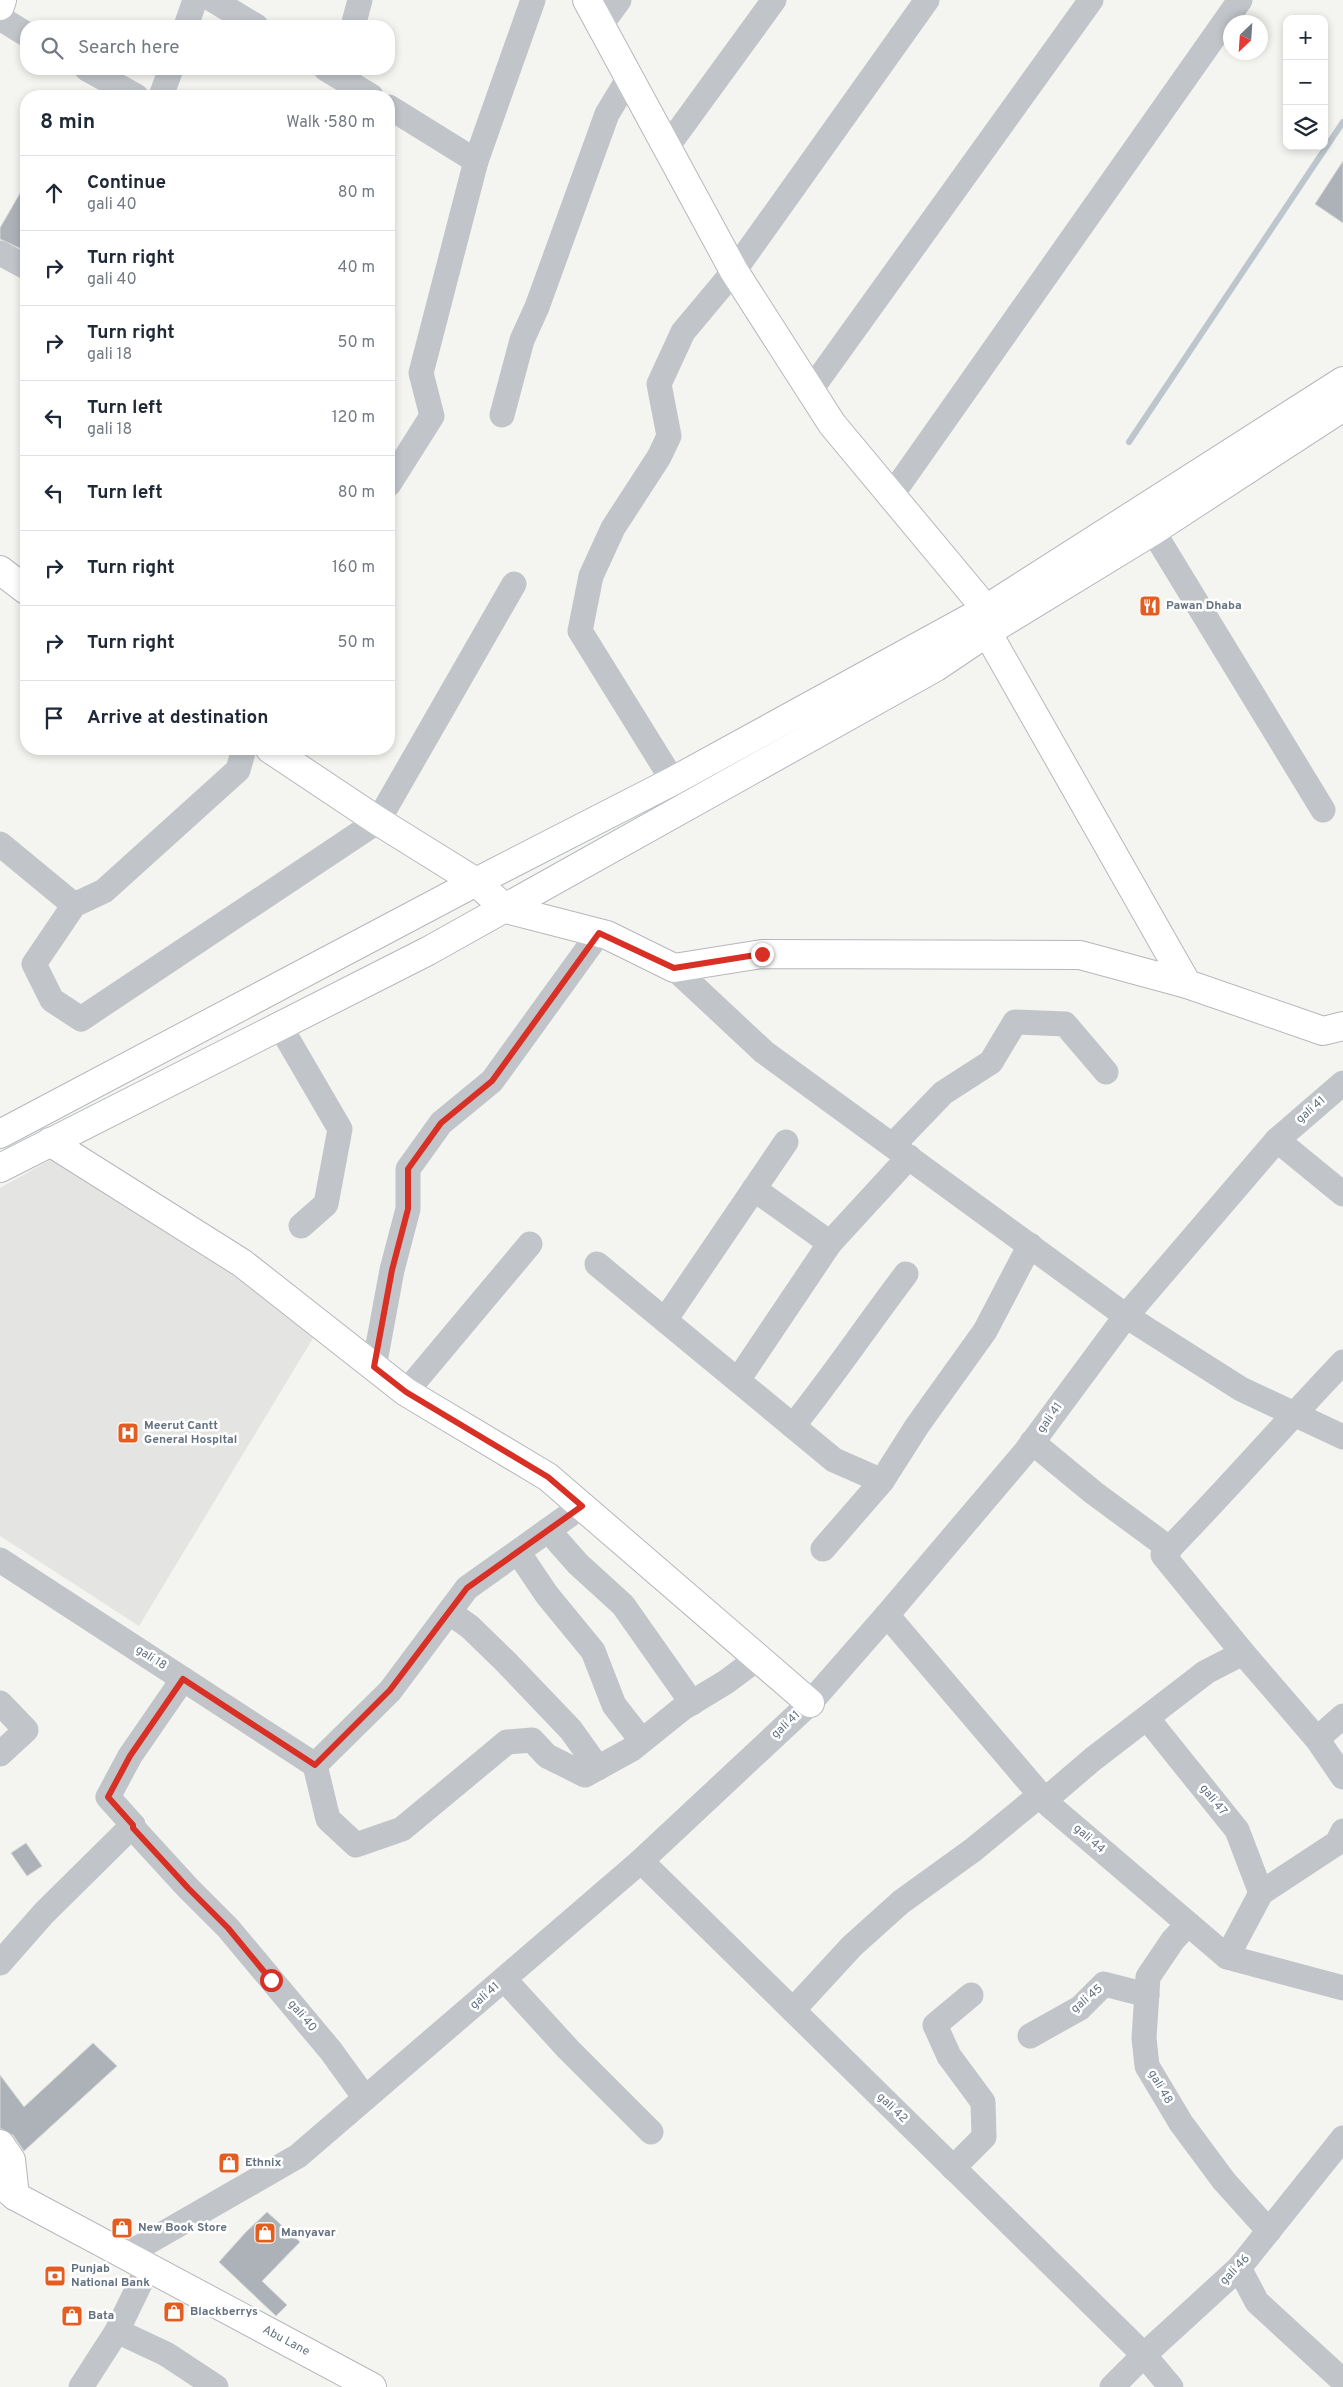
<!DOCTYPE html>
<meta charset="utf-8">
<style>
body{margin:0;font-family:Overpass,sans-serif;background:#f2f2f3;color:#1f2937}
.controls{position:absolute;right:15px;top:15px;display:grid;overflow:hidden;border-radius:10px;box-shadow:0 2px 8px #0003}
.controls button{width:45px;height:45px;display:grid;place-items:center;padding:0;border:0;border-bottom:1px solid #e0e1e3;background:#fff;color:#1f2937;font:25px sans-serif}
.compass{position:absolute;left:1223px;top:15px;width:45px;height:45px;border-radius:50%;background:#fff;box-shadow:0 2px 8px #0003;rotate:205deg}
.stop{position:absolute;width:15px;height:15px;margin:-11px;border:4px solid #d93025;border-radius:50%;background:#fff}
.stop.end{background:#d93025;border-color:#fff;box-shadow:0 1px 5px #0008}
.list{margin:0;padding:0;list-style:none}
h2{display:flex;justify-content:space-between;align-items:center;height:65px;margin:0;padding:0 20px;font-size:21px}
h2 small{font-size:16px;font-weight:400;color:#747a83}
.list li{display:grid;grid-template-columns:32px 1fr auto;gap:15px;align-items:center;box-sizing:border-box;height:75px;padding:0 20px;border-top:1px solid #e0e1e3}
.list b{display:block;font-size:19px;white-space:nowrap}
.list p{margin:0;font-size:16px;white-space:nowrap;color:#747a83}
.list em{font-size:16px;font-style:normal;color:#747a83}
.icon{flex:none;width:28px;height:28px;fill:none;stroke:currentColor;stroke-width:2;stroke-linecap:round;stroke-linejoin:round}
.map{position:relative;flex:none;width:1343px;height:2387px;overflow:hidden}
.search{position:absolute;background:#fff;box-shadow:0 2px 8px #0003;left:20px;top:20px;width:375px;height:55px;display:flex;align-items:center;gap:12px;box-sizing:border-box;padding:0 18px;border-radius:20px;color:#747a83;font-size:19px}
.panel{position:absolute;background:#fff;box-shadow:0 2px 8px #0003;left:20px;top:90px;width:375px;height:665px;border-radius:20px}
.map>svg:first-child{display:block}
.built{fill:#e4e5e3}
.lines{fill:none;stroke-linecap:round;stroke-linejoin:round}
.stream{stroke:#bcc6cc;stroke-width:6}
.building{fill:#acb2b8;stroke:#d5d5d3}
.secondary-casing{stroke:#b4b8bc;stroke-width:30}
.primary-casing{stroke:#b4b8bc;stroke-width:30}
.street{stroke:#c1c4c8;stroke-width:25}
.secondary{stroke:#fff;stroke-width:28}
.primary{stroke:#fff;stroke-width:28}
.route{stroke:#d93025;stroke-width:6}
.labels{text-anchor:middle;dominant-baseline:central;stroke-width:5;stroke-linejoin:round;paint-order:stroke}
.poi-label{font-size:12px;font-weight:bold;fill:#637181;stroke:#fff;text-anchor:start}
.street-label{font-size:12px;fill:#637181;stroke:#fff}
</style>
<div class="map">
<svg width="1343" height="2387" viewBox="0 0 1343 2387">
<rect width="100%" height="100%" fill="#f4f4f0"/>
<path class="built" d="M75 1146 318 1330 139 1626 0 1536V1188Z"/>
<g class="lines">
<path class="stream" d="M1129 442 1343 122"/>
</g>
<g class="building">
<path d="M1343 161V223L1315 204Z"/>
<path d="M26 183V251L0 239V228Z"/>
<path d="M26 1843 42 1866 27 1876 11 1853Z"/>
<path d="M93 2043 117 2066 24 2151 13 2135 0 2128V2075L24 2107Z"/>
<path d="M267 2212 300 2242 262 2281 287 2305 276 2316 219 2262 246 2232Z"/>
</g>
<g class="lines">
<g class="secondary-casing">
<g id="secondary">
<path d="M587 0 734 271 832 424 986 609"/>
<path d="M0 570 26 590"/>
<path d="M987 632 1187 984 1323 1031 1343 1026"/>
<path d="M270 749 378 821 476 882 506 909 607 935 674 968 762 954 1080 955 1187 984"/>
<path d="M50 1142 242 1263 406 1392 548 1477 810 1703"/>
<path d="M0 2144 11 2160 15 2196"/>
<path d="M0 2183 15 2196 372 2387"/>
</g>
</g>
<g class="primary-casing">
<g id="primary">
<path d="M0 6 2 0"/>
<path d="M0 1134 476 882 673 781 983 611 1343 381"/>
<path d="M0 1168 428 951 936 667 994 628 1153 531 1343 407"/>
</g>
</g>
<g class="street">
<path d="M213 0 256 26"/>
<path d="M0 18 26 34"/>
<path d="M186 26 195 0"/>
<path d="M353 26 360 0"/>
<path d="M600 26 619 0"/>
<path d="M87 69 136 96"/>
<path d="M326 69 371 96"/>
<path d="M161 96 171 69"/>
<path d="M389 107 476 161"/>
<path d="M667 147 774 0"/>
<path d="M0 253 26 267"/>
<path d="M810 391 1091 0"/>
<path d="M502 415 522 340 537 307 607 114 630 76"/>
<path d="M389 484 432 416 421 373 476 161 533 0"/>
<path d="M891 496 1240 0"/>
<path d="M1153 531 1323 810"/>
<path d="M244 749 238 770 104 891 74 905 34 964 52 1000 81 1019 378 821 514 584"/>
<path d="M673 781 580 631 591 576 613 528 659 457 669 436 659 384 683 332 734 271 927 0"/>
<path d="M0 844 74 905"/>
<path d="M674 968 764 1052 1126 1316 1241 1389 1343 1437"/>
<path d="M280 1026 340 1129 326 1204 301 1226"/>
<path d="M1277 1140 1343 1194"/>
<path d="M893 1145 943 1093 991 1062 1015 1022 1065 1024 1106 1072"/>
<path d="M754 1189 830 1243"/>
<path d="M597 1264 834 1460 882 1481 917 1426 985 1331 1030 1245"/>
<path d="M665 1320 786 1142"/>
<path d="M374 1367 392 1270 408 1209V1169L441 1123 492 1081 599 933"/>
<path d="M738 1380 830 1243 909 1157"/>
<path d="M406 1392 530 1244"/>
<path d="M793 1426C833 1376 868 1324 906 1274"/>
<path d="M1032 1442 1094 1493 1170 1549"/>
<path d="M548 1530 578 1564 623 1605 692 1703"/>
<path d="M823 1549 882 1481"/>
<path d="M518 1552 547 1595 593 1651 614 1705 642 1741"/>
<path d="M0 1560 315 1765 390 1691 467 1588 582 1506"/>
<path d="M449 1612 470 1627 505 1661 571 1730 598 1768"/>
<path d="M887 1615 1049 1805 1227 1957 1343 1988"/>
<path d="M1243 1653 1163 1555C1225 1492 1282 1426 1343 1362"/>
<path d="M183 1679 130 1756 108 1797 133 1825V1828L188 1888 228 1928 331 2051 365 2098"/>
<path d="M0 1703 26 1730 0 1754"/>
<path d="M1147 1718 1237 1830 1261 1893"/>
<path d="M1317 1739 1343 1716"/>
<path d="M315 1765 328 1819 356 1845 402 1829 507 1742 532 1740 547 1756 585 1775 632 1749 683 1708 726 1682 758 1658"/>
<path d="M1045 1800 1093 1759 1206 1672 1243 1653 1317 1739 1343 1777"/>
<path d="M641 1861 1144 2355 1171 2387"/>
<path d="M1188 1924 1173 1940 1148 1977 1144 2038 1147 2066 1181 2123 1224 2181 1269 2231"/>
<path d="M1227 1957 1261 1893 1337 1843 1343 1831"/>
<path d="M0 1963 44 1913 133 1825"/>
<path d="M504 1979 568 2049 651 2132"/>
<path d="M793 2010 852 1946 901 1902 973 1850 1040 1795"/>
<path d="M1030 2036 1080 2008 1104 1984 1147 1995"/>
<path d="M953 2168 984 2137 983 2102 949 2056 935 2025 971 1995"/>
<path d="M124 2256 298 2156 641 1861 810 1703 887 1615 1026 1451 1126 1316 1277 1140 1343 1083"/>
<path d="M1239 2268 1257 2302 1343 2381"/>
<path d="M117 2331 166 2354 216 2387"/>
<path d="M81 2387 117 2331 148 2267"/>
<path d="M1112 2387 1144 2355 1239 2268 1343 2138"/>
</g>
<use href="#secondary" class="secondary"/>
<use href="#primary" class="primary"/>
</g>
<g class="lines">
<path class="route" d="M271 1980 228 1928 188 1888 133 1828V1825L108 1797 130 1756 183 1679 315 1765 390 1690 467 1588 582 1506 548 1477 406 1392 374 1367 392 1270 408 1209V1169L441 1123 492 1081 599 933 674 968 762 954"/>
</g>
<defs>
<g id="restaurant-square" transform="scale(1.125)"><rect x="-9" y="-9" width="18" height="18" rx="4" fill="#e45d20" stroke="#fff"/><path d="M-5-6h1v4h1v-4h1v4h1v-4h1v5L-1.5 .5V6h-2V.5L-5-1ZM5-6V6H3V1.5H1.5Q1.5-4 5-6Z" fill="#fff"/></g>
<g id="hospital-square" transform="scale(1.125)"><rect x="-9" y="-9" width="18" height="18" rx="4" fill="#e45d20" stroke="#fff"/><path d="M-5-5h3v3.5h4V-5h3V5h-3V1.5h-4V5h-3Z" fill="#fff"/></g>
<g id="shop-square" transform="scale(1.125)"><rect x="-9" y="-9" width="18" height="18" rx="4" fill="#e45d20" stroke="#fff"/><path d="M-5-2.5h2.3a2.7 3.5 0 0 1 5.4 0H5L5.5 6h-11ZM-1.5-2.5h3a1.5 2.3 0 0 0-3 0Z" fill="#fff"/></g>
<g id="bank-square" transform="scale(1.125)"><rect x="-9" y="-9" width="18" height="18" rx="4" fill="#e45d20" stroke="#fff"/><path d="M-6-4H6V4H-6ZM0-2.3a2.3 2.3 0 1 0 0 4.6a2.3 2.3 0 1 0 0-4.6Z" fill="#fff"/></g>
</defs>
<g fill-rule="evenodd">
<use href="#restaurant-square" x="1150" y="606"/>
<use href="#hospital-square" x="128" y="1433"/>
<use href="#shop-square" x="229" y="2163"/>
<use href="#shop-square" x="122" y="2228"/>
<use href="#shop-square" x="265" y="2233"/>
<use href="#bank-square" x="55" y="2276"/>
<use href="#shop-square" x="174" y="2312"/>
<use href="#shop-square" x="72" y="2316"/>
</g>
<g class="labels">
<g class="poi-label">
<text x="1166" y="606">Pawan Dhaba</text>
<text x="144" y="1426">Meerut Cantt<tspan x="144" dy="14">General Hospital</tspan></text>
<text x="245" y="2163">Ethnix</text>
<text x="138" y="2228">New Book Store</text>
<text x="281" y="2233">Manyavar</text>
<text x="71" y="2269">Punjab<tspan x="71" dy="14">National Bank</tspan></text>
<text x="190" y="2312">Blackberrys</text>
<text x="88" y="2316">Bata</text>
</g>
<g class="street-label">
<text transform="translate(1311 1110) rotate(-41)">gali 41</text>
<text transform="translate(1050 1418) rotate(-54)">gali 41</text>
<text transform="translate(151 1658) rotate(33)">gali 18</text>
<text transform="translate(786 1725) rotate(-43)">gali 41</text>
<text transform="translate(1213 1800) rotate(51)">gali 47</text>
<text transform="translate(1089 1839) rotate(41)">gali 44</text>
<text transform="translate(485 1996) rotate(-41)">gali 41</text>
<text transform="translate(1087 1999) rotate(-40)">gali 45</text>
<text transform="translate(302 2016) rotate(50)">gali 40</text>
<text transform="translate(1160 2087) rotate(60)">gali 48</text>
<text transform="translate(892 2108) rotate(44)">gali 42</text>
<text transform="translate(1235 2270) rotate(-46)">gali 46</text>
<text transform="translate(286 2341) rotate(28)">Abu Lane</text>
</g>
</g>
</svg>
<div class="controls">
<button>+</button>
<button>−</button>
<button><svg class="icon" aria-label="layers" viewBox="0 0 24 24"><path d="M12 4l9 5-9 5-9-5zM3 14l9 5 9-5"/></svg></button>
</div>
<svg class="compass" viewBox="-18 -18 36 36"><path d="M0-13l5 13h-10z" fill="#e53935"/><path d="M0 13l5-13h-10z" fill="#747a83"/></svg>
<div class="stop" style="left:271px;top:1980px"></div>
<div class="stop end" style="left:762px;top:954px"></div>
<div class="search"><svg class="icon" aria-label="search" viewBox="0 0 24 24"><circle cx="10" cy="10" r="6"/><path d="M15 15l6 6"/></svg>Search here</div>
<section class="panel">
<h2>8 min<small>Walk · 580 m</small></h2>
<ul class="list">
<li><svg class="icon" aria-label="ahead" viewBox="0 0 24 24"><path d="M12 20V5M6 11l6-6 6 6"/></svg><div><b>Continue</b><p>gali 40</p></div><em>80 m</em></li>
<li><svg class="icon" aria-label="right" viewBox="0 0 24 24"><path d="M7 20v-9h11M14 6l5 5-5 5"/></svg><div><b>Turn right</b><p>gali 40</p></div><em>40 m</em></li>
<li><svg class="icon" aria-label="right" viewBox="0 0 24 24"><path d="M7 20v-9h11M14 6l5 5-5 5"/></svg><div><b>Turn right</b><p>gali 18</p></div><em>50 m</em></li>
<li><svg class="icon" aria-label="left" viewBox="0 0 24 24"><path d="M17 20v-9H6M10 6l-5 5 5 5"/></svg><div><b>Turn left</b><p>gali 18</p></div><em>120 m</em></li>
<li><svg class="icon" aria-label="left" viewBox="0 0 24 24"><path d="M17 20v-9H6M10 6l-5 5 5 5"/></svg><div><b>Turn left</b></div><em>80 m</em></li>
<li><svg class="icon" aria-label="right" viewBox="0 0 24 24"><path d="M7 20v-9h11M14 6l5 5-5 5"/></svg><div><b>Turn right</b></div><em>160 m</em></li>
<li><svg class="icon" aria-label="right" viewBox="0 0 24 24"><path d="M7 20v-9h11M14 6l5 5-5 5"/></svg><div><b>Turn right</b></div><em>50 m</em></li>
<li><svg class="icon" aria-label="arrive" viewBox="0 0 24 24"><path d="M6 21V4h12l-3 4 3 4H6"/></svg><div><b>Arrive at destination</b></div></li>
</ul>
</section>
</div>
